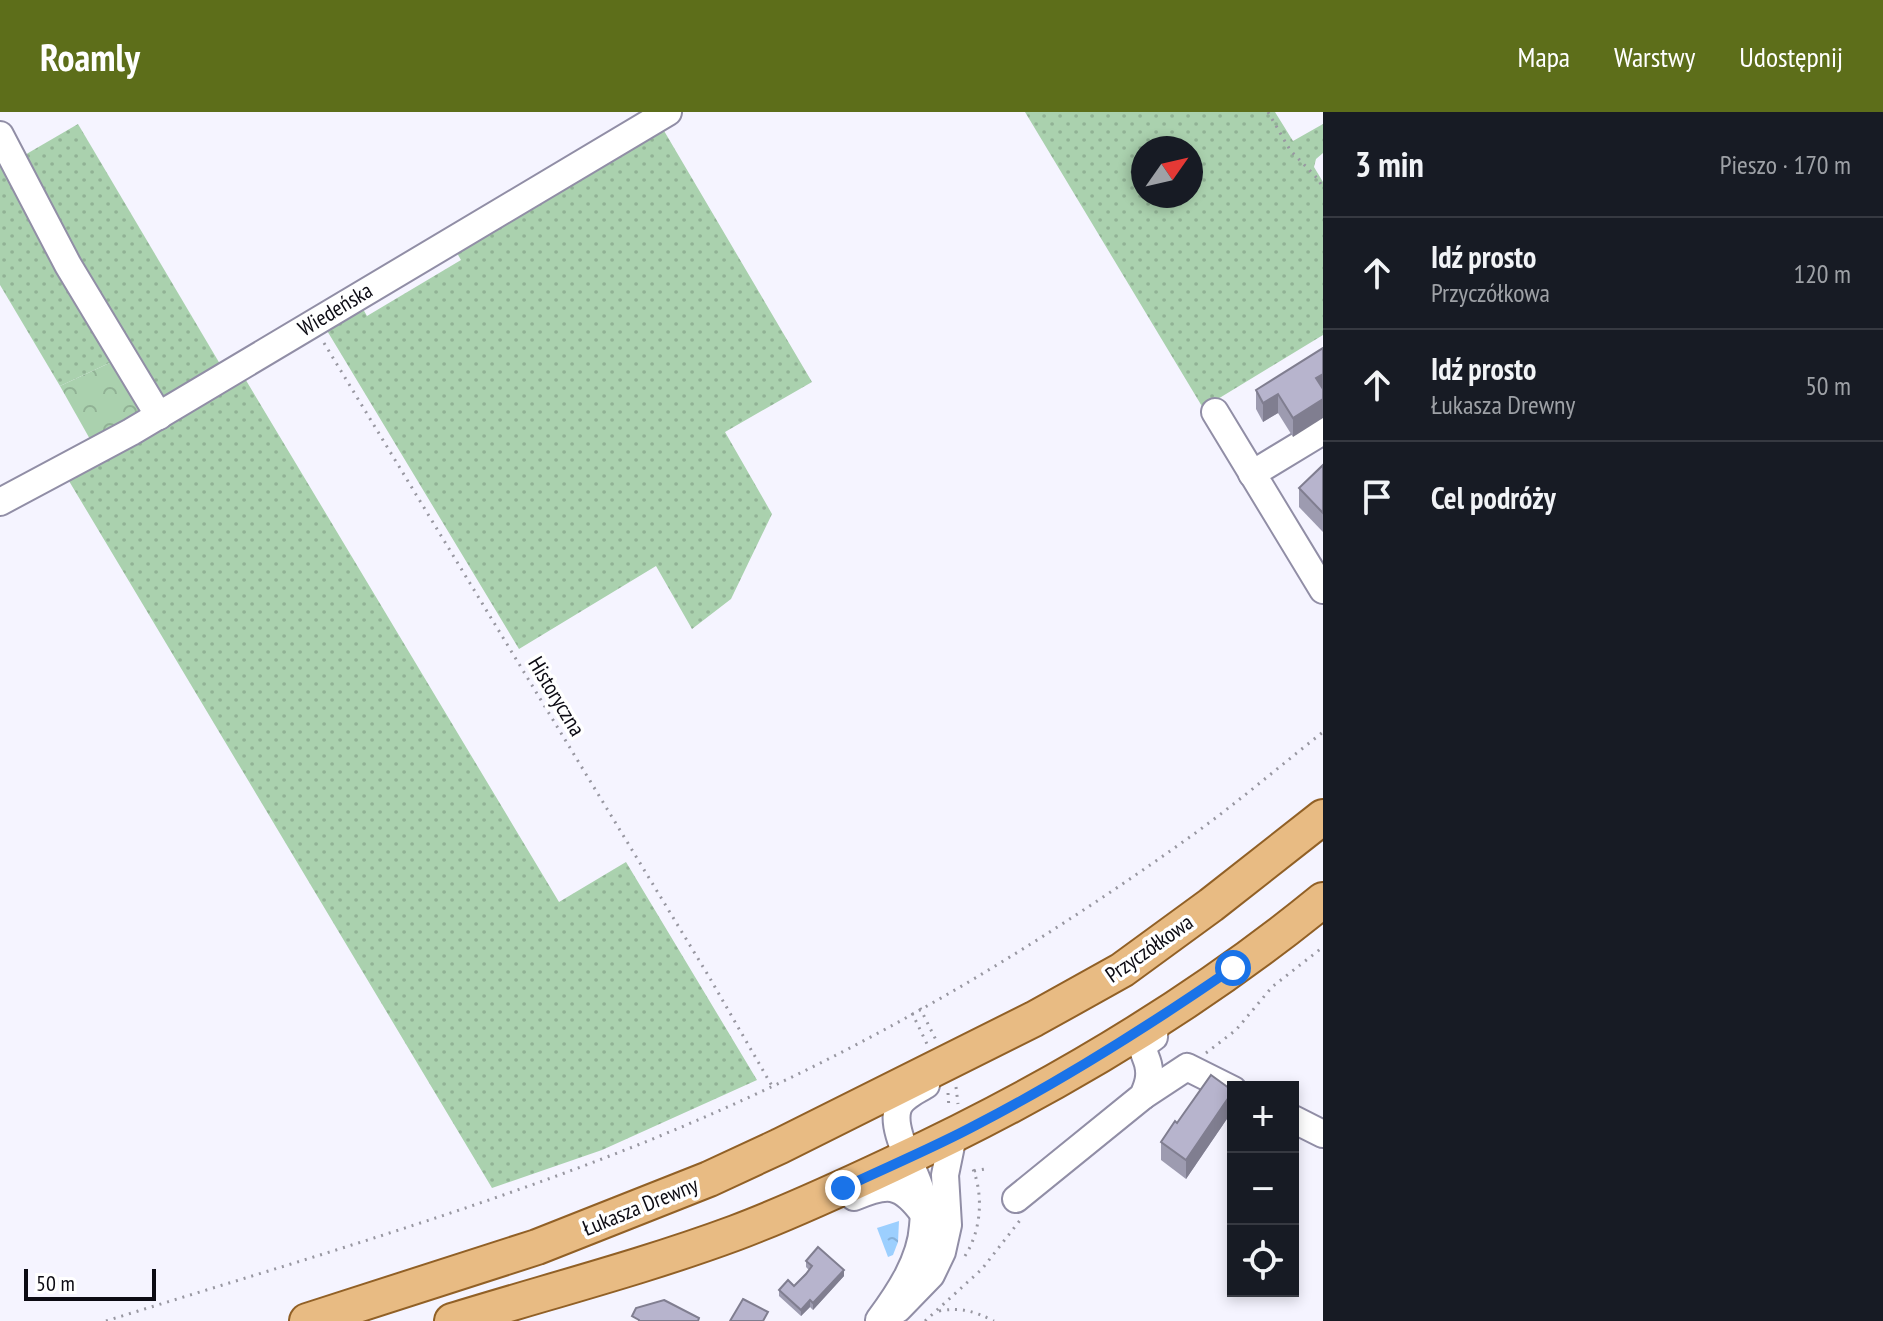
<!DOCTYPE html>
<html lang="pl">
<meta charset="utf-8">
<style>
body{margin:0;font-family:"PT Sans Narrow",sans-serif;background:#242831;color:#f1f3f6}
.controls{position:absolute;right:24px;bottom:24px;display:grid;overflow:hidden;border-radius:0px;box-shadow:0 4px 12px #0003}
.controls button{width:72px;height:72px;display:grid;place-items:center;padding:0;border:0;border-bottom:2px solid #363941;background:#171b24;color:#f1f3f6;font:40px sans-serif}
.compass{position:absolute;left:1131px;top:24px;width:72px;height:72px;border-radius:50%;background:#171b24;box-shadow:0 4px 12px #0003;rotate:56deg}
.scale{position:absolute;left:24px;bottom:20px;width:132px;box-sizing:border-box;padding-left:8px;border:4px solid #0c0b13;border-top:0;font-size:22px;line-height:28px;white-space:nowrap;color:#0c0b13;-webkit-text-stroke:6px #fff;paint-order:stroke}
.stop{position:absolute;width:24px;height:24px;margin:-18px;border:6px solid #1a73e8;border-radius:50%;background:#fff}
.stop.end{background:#1a73e8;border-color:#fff;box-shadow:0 2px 8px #0008}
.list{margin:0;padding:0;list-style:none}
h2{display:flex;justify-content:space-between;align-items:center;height:104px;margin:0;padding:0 32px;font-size:34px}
h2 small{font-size:26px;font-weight:400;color:#9ea1a6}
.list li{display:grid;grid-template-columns:52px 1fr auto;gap:24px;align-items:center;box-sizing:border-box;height:112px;padding:0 32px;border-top:2px solid #363941}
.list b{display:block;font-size:30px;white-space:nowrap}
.list p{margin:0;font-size:26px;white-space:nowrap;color:#9ea1a6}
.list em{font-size:26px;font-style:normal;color:#9ea1a6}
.icon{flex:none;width:44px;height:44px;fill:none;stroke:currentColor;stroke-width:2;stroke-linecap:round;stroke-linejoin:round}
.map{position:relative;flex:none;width:1323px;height:1209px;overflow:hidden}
header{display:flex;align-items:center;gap:48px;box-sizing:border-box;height:112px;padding:0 40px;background:#5d6e1a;color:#fff}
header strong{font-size:38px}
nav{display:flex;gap:44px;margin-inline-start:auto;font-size:28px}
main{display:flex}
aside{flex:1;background:#171b24}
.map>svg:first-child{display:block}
.grass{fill:url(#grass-dots);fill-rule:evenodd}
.forest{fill:url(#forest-crowns)}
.water{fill:url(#water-ripples)}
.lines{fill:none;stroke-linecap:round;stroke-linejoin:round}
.minor-casing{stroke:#918ea6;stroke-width:30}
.major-casing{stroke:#916026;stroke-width:38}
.path{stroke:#9897a1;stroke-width:3;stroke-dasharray:2 6;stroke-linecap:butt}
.minor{stroke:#fff;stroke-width:26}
.major{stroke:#e8bb83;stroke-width:34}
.wall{fill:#9d9bb0}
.shaded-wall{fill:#807e90}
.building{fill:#b7b4cd;stroke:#807e90;stroke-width:2}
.route{stroke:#1a73e8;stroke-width:10}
.labels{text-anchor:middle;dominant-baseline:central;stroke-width:7;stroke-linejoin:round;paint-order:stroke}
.street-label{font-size:22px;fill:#0c0b13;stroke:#fff}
</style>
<header>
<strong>Roamly</strong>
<nav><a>Mapa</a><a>Warstwy</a><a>Udostępnij</a></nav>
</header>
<main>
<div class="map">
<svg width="1323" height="1209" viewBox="0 0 1323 1209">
<defs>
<pattern id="grass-dots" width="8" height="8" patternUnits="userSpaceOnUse" patternTransform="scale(2)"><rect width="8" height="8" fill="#aad1ae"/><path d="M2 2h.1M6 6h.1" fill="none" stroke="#91b295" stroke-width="1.8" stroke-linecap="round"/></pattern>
<pattern id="forest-crowns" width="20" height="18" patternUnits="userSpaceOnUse" patternTransform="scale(2)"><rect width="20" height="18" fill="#aad1ae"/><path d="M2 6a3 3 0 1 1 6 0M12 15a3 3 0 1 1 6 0" fill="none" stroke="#91b295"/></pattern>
<pattern id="water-ripples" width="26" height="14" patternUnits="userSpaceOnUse" patternTransform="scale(2)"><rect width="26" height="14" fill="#9ccffe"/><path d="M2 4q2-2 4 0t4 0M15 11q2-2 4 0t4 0" fill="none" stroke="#85b0d9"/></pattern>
</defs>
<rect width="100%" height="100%" fill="#f5f4ff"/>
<g class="grass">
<path d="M1025 0H1275L1293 29 1323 12V41L1316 47 1314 55 1323 70V223L1203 296ZM1143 36H1191V84H1143Z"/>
<path d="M78 12 220 252 155 291 23 44Z"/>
<path d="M660 12 812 270 725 320 772 402 731 487 692 517 656 454 519 537 323 212 359 190 367 204 461 148 453 134Z"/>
<path d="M0 36 118 247 60 274 0 173Z"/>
<path d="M241 260 559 790 626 750 757 968 602 1038 492 1076 66 364Z"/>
</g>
<path class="forest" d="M118 247 147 295 91 329 60 274Z"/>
<path class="water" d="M899 1109 898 1130 893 1143 888 1145 877 1116Z"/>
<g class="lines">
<g class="minor-casing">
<g id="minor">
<path d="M0 23 68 153 159 304"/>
<path d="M1215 300 1323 478"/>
<path d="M1252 362 1323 319"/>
<path d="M0 390 131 320 668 0"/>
<path d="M1143 984 1187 955 1233 978"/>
<path d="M1293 1007 1323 1022"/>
<path d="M854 1085C887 1071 900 1070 923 1101"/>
<path d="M1016 1087 1143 984C1148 973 1151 964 1148 952 1144 938 1138 936 1154 925L1155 908"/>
<path d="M898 1197 931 1163 942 1140 948 1113 945 1063 953 1024"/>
<path d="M879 1208C899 1181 921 1148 923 1114 924 1105 924 1093 922 1083 917 1060 890 1019 898 996 902 985 917 978 926 973"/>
</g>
</g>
<g class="major-casing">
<g id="major">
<path d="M307 1209 537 1135 709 1067 780 1034 1034 907 1122 858 1211 793 1323 705"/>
<path d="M452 1209C546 1180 643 1155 735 1121 788 1101 840 1077 891 1053 1044 982 1192 895 1323 788"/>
</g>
</g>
<g class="path">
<path d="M1268 0 1290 38 1318 67 1323 76"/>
<path d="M324 231 708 863 772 974"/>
<path d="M920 896 936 928"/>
<path d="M912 901 928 934"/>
<path d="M1206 941 1236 918 1272 875 1323 835"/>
<path d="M956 975 958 992"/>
<path d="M948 981 949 997"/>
<path d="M974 1059 985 1057"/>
<path d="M965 1144C982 1117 984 1081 971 1052"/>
<path d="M939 1199C960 1195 974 1199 994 1209"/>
<path d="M106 1209C330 1139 558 1076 771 975 920 905 1060 818 1194 722 1238 690 1280 654 1323 620"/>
<path d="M925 1209 982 1157 1021 1107"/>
</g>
<use href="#minor" class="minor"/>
<use href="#major" class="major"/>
</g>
<g class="wall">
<path d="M1323 236 1293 325 1278 301 1263 310 1256 297V278Z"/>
<path d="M1323 353V420L1299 395V376Z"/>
<path d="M1233 998 1186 1067 1161 1048V1030L1177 1011Z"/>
<path d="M806 1149 844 1164 813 1198 810 1195 801 1204 779 1184V1178L794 1174 809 1158 806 1155Z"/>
</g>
<g class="shaded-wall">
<path d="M1323 262V281L1316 266Z"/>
<path d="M1278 282V301L1263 310V291Z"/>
<path d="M1323 287V306L1293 325V306Z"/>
<path d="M1233 979V998L1186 1067V1048Z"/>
<path d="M844 1158V1164L813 1198V1191Z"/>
<path d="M810 1188V1195L801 1204V1198Z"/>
</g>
<g class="building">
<path d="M1323 236V262L1316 266 1323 277V287L1293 306 1278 282 1263 291 1256 278Z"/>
<path d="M1323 353V401L1299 376Z"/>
<path d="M1211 963 1233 979 1186 1048 1161 1030 1175 1009 1177 1011Z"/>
<path d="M818 1135 844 1158 813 1191 810 1188 801 1198 779 1178 788 1168 794 1174 806 1162 812 1154 806 1149Z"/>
<path d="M743 1187 768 1200 763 1209H730Z"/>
<path d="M664 1188 699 1206 698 1209H639V1208L632 1204 636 1196Z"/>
</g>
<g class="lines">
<path class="route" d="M843 1076C887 1055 933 1036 976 1013 1065 967 1150 913 1233 856"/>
</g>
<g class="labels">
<g class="street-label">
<text transform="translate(335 197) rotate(-31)">Wiedeńska</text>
<text transform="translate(557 584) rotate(59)">Historyczna</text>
<text transform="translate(1149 836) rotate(-35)">Przyczółkowa</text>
<text transform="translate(640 1094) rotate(-22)">Łukasza Drewny</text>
</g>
</g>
</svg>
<div class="controls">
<button>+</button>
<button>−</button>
<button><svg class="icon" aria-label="locate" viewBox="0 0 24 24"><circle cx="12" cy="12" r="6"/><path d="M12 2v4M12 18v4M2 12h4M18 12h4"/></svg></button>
</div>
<svg class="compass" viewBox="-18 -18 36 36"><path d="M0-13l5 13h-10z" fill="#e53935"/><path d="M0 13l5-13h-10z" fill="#9ea1a6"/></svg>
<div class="scale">50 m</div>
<div class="stop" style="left:1233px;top:856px"></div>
<div class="stop end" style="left:843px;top:1076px"></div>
</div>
<aside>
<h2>3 min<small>Pieszo · 170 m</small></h2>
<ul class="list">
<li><svg class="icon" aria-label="ahead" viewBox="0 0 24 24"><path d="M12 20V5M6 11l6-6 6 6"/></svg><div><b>Idź prosto</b><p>Przyczółkowa</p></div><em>120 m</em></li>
<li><svg class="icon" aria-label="ahead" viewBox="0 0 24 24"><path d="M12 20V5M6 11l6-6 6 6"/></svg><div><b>Idź prosto</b><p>Łukasza Drewny</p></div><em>50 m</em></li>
<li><svg class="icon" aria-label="arrive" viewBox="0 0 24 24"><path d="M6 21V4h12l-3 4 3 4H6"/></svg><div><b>Cel podróży</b></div></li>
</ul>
</aside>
</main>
